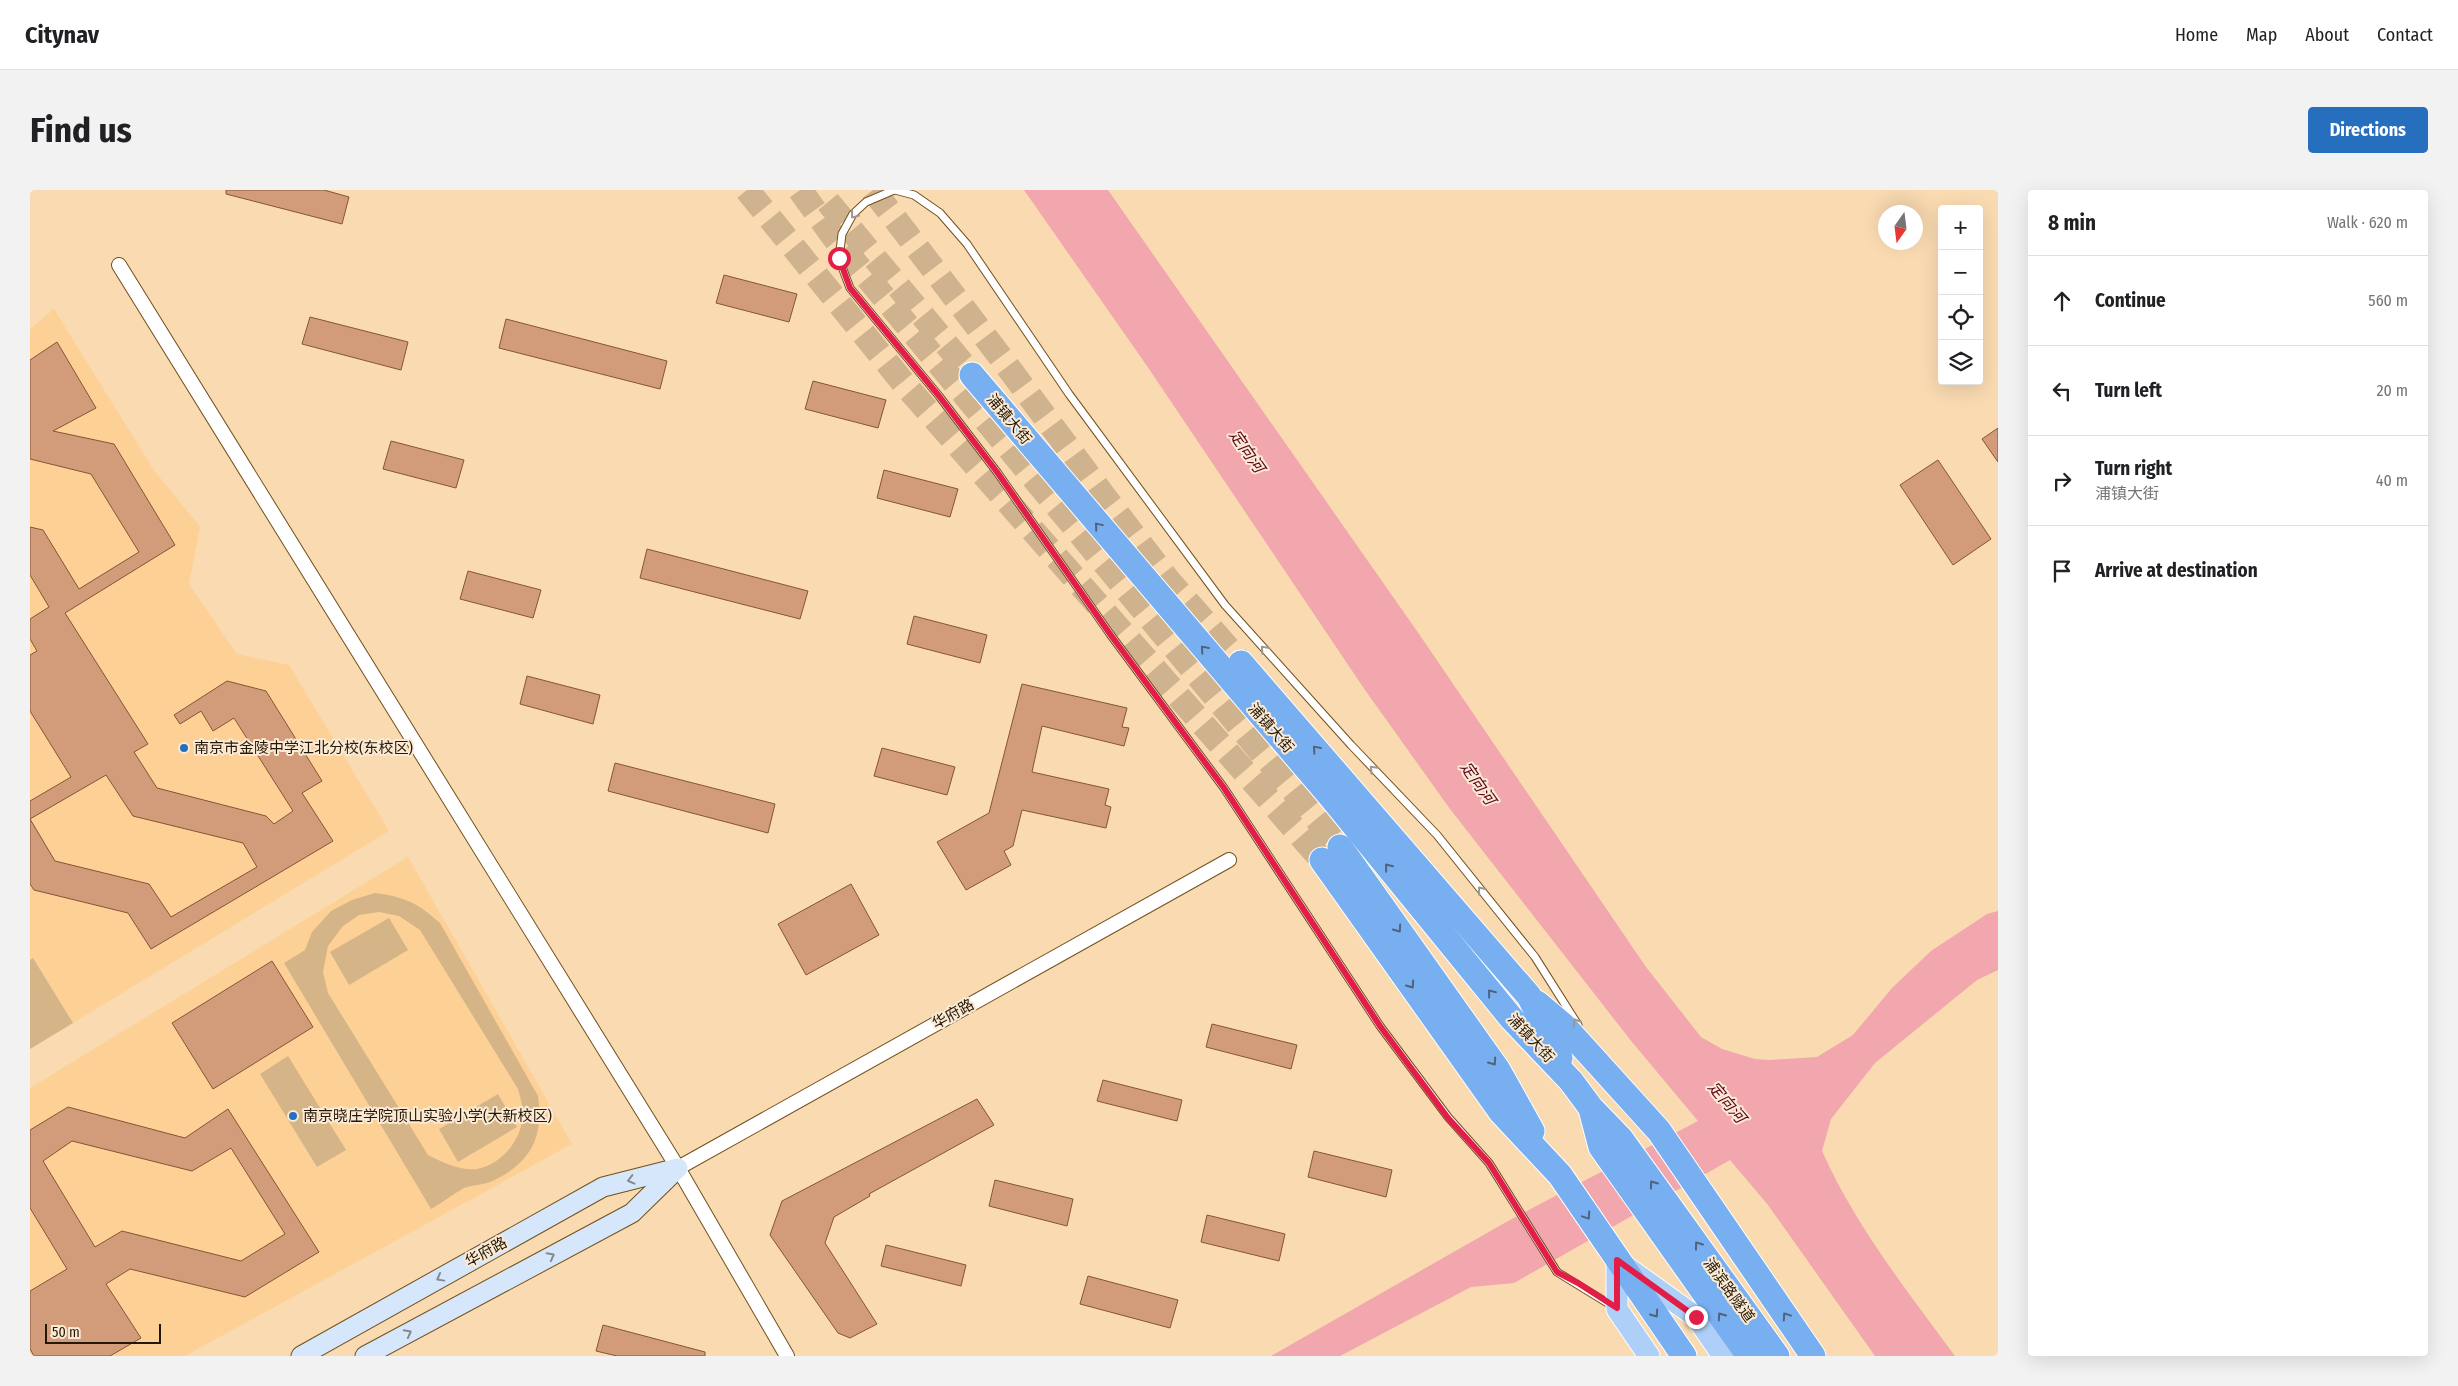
<!DOCTYPE html>
<meta charset="utf-8">
<style>
body{margin:0;font-family:"Fira Sans Condensed","Noto Sans SC",sans-serif;background:#f2f2f2;color:#202124}
.controls{position:absolute;right:15px;top:15px;display:grid;overflow:hidden;border-radius:5px;box-shadow:0 5px 20px #0002}
.controls button{width:45px;height:45px;display:grid;place-items:center;padding:0;border:0;border-bottom:1px solid #e0e0e0;background:#fff;color:#202124;font:25px sans-serif}
.compass{position:absolute;left:1848px;top:15px;width:45px;height:45px;border-radius:50%;background:#fff;box-shadow:0 5px 20px #0002;rotate:194deg}
.scale{position:absolute;left:15px;bottom:12px;width:116px;box-sizing:border-box;padding-left:5px;border:2px solid #261804;border-top:0;font-size:14px;line-height:18px;white-space:nowrap;color:#261804;-webkit-text-stroke:4px #faead6;paint-order:stroke}
.stop{position:absolute;width:15px;height:15px;margin:-11px;border:4px solid #e11d48;border-radius:50%;background:#fff}
.stop.end{background:#e11d48;border-color:#fff;box-shadow:0 1px 5px #0008}
.list{margin:0;padding:0;list-style:none}
h2{display:flex;justify-content:space-between;align-items:center;height:65px;margin:0;padding:0 20px;font-size:21px}
h2 small{font-size:16px;font-weight:400;color:#757577}
.list li{display:grid;grid-template-columns:32px 1fr auto;gap:15px;align-items:center;box-sizing:border-box;height:90px;padding:0 20px;border-top:1px solid #e0e0e0}
.list b{display:block;font-size:19px;white-space:nowrap}
.list p{margin:0;font-size:16px;white-space:nowrap;color:#757577}
.list em{font-size:16px;font-style:normal;color:#757577}
.icon{flex:none;width:28px;height:28px;fill:none;stroke:currentColor;stroke-width:2;stroke-linecap:round;stroke-linejoin:round}
.map{position:relative;flex:none;width:1968px;height:1166px;overflow:hidden;border-radius:5px}
header{display:flex;align-items:center;gap:30px;box-sizing:border-box;height:70px;padding:0 25px;background:#fff;border-bottom:1px solid #e0e0e0}
header strong{font-size:24px}
nav{display:flex;gap:28px;margin-inline-start:auto;font-size:18px}
.intro{display:flex;align-items:center;justify-content:space-between;box-sizing:border-box;height:120px;padding:0 30px}
h1{margin:0;font-size:35px}
.button{padding:12px 22px;border-radius:5px;background:#266ebe;color:#fff;font-size:18px;font-weight:700}
main{display:flex;gap:30px;padding:0 30px}
aside{flex:1;background:#fff;border-radius:5px;box-shadow:0 5px 20px #0002}
.map>svg:first-child{display:block}
.built{fill:#fdd096}
.green{fill:#d5b488;fill-rule:evenodd}
.water{fill:#f1a7ad}
.building{fill:#d29c7a;stroke:#855534;fill-rule:evenodd}
.lines{fill:none;stroke-linecap:round;stroke-linejoin:round}
.highway-tunnel{stroke:#cfb38e;stroke-width:25;stroke-dasharray:25 12;stroke-linecap:butt}
.lane-casing{stroke:#71501d;stroke-width:9}
.street-casing{stroke:#71501d;stroke-width:16}
.secondary-casing{stroke:#71501d;stroke-width:21}
.primary-casing{stroke:#fff;stroke-width:23}
.highway-casing{stroke:#fff;stroke-width:27}
.lane{stroke:#fff;stroke-width:7}
.street{stroke:#fff;stroke-width:14}
.secondary{stroke:#d6e7fb;stroke-width:19}
.primary{stroke:#aecff7;stroke-width:21}
.highway{stroke:#78aff1;stroke-width:25}
.oneway{stroke:#9d978e}
.oneway2{stroke:#4f647a}
.oneway3{stroke:#878a8c}
.route{stroke:#e11d48;stroke-width:6}
.poi-dot{fill:#266ebe;stroke:#faead6;stroke-width:2}
.labels{text-anchor:middle;dominant-baseline:central;stroke-width:4;stroke-linejoin:round;paint-order:stroke}
.street-label{font-size:15px;fill:#261804;stroke:#faead6}
.poi-label{font-size:15px;fill:#261804;stroke:#faead6;text-anchor:start}
.water-label{font-size:16px;font-style:italic;fill:#5d061d;stroke:#faead6}
</style>
<header>
<strong>Citynav</strong>
<nav><a>Home</a><a>Map</a><a>About</a><a>Contact</a></nav>
</header>
<div class="intro"><h1>Find us</h1><a class="button">Directions</a></div>
<main>
<div class="map">
<svg width="1968" height="1166" viewBox="0 0 1968 1166">
<rect width="100%" height="100%" fill="#f9dab1"/>
<g class="built">
<path d="M24 119 123 279 170 337 159 394 207 464 259 475 359 641 0 859V139Z"/>
<path d="M378 667 542 954 155 1166H0V898Z"/>
</g>
<g class="green">
<path d="M345 703C375 707 388 713 410 733L508 906C514 949 500 974 460 992 452 995 442 995 434 998 423 1004 412 1013 401 1019L254 773 275 760 282 742 301 721 322 710ZM349 722 369 726 390 740 488 899C490 907 493 915 493 923 493 948 472 975 447 979 430 981 412 972 398 965L298 803 293 782 298 756 313 736 329 725Z"/>
<path d="M359 728 378 760 319 795 300 762Z"/>
<path d="M3 768 43 833 0 859V770Z"/>
<path d="M258 866 316 960 287 977 230 884Z"/>
<path d="M468 904 487 937 428 972 409 939Z"/>
</g>
<path class="water" d="M994 0H1078L1389 444 1616 777 1671 847 1692 859 1725 869 1740 870 1787 867 1823 845 1862 798 1901 761 1957 724 1968 721V780L1947 790 1845 873 1801 929 1792 961C1825 1035 1877 1101 1925 1166H1845L1738 1015 1700 970 1484 1093 1441 1097 1310 1166H1241L1478 1031 1668 931 1602 852 1420 619 1335 500 1117 176Z"/>
<g class="building">
<path d="M196 0H294L319 7 312 34 196 4Z"/>
<path d="M694 85 767 104 759 132 686 113Z"/>
<path d="M280 127 378 152 371 180 272 154Z"/>
<path d="M476 129 637 171 630 199 469 158Z"/>
<path d="M27 152 66 218 23 241 84 254 145 355 35 423 118 554 104 562 127 598 236 626 244 634 263 621 204 528 183 541 171 521 150 534 144 525 197 491 236 501 292 591 272 603 303 651 121 759 98 723 4 700 0 694V611L41 587 0 521V465L7 461 0 449V429L19 417 0 385V337L13 340 49 399 109 362 61 284 0 269V170ZM76 585 103 626 213 653 227 677 141 727 119 694 25 671 0 629Z"/>
<path d="M783 191 856 210 848 238 775 219Z"/>
<path d="M1968 238V272L1952 249Z"/>
<path d="M361 251 434 270 426 298 353 279Z"/>
<path d="M1908 270 1961 349 1923 375 1870 295Z"/>
<path d="M854 280 928 299 920 327 847 308Z"/>
<path d="M617 359 778 401 770 429 610 388Z"/>
<path d="M438 381 511 400 503 428 430 409Z"/>
<path d="M884 426 957 445 950 473 877 454Z"/>
<path d="M497 486 570 505 563 534 490 514Z"/>
<path d="M992 494 1097 518 1092 537 1099 538 1094 556 1012 536 1002 582 1079 599 1075 615 1081 617 1076 638 992 620 983 656 974 661 981 675 936 700 907 652 959 623Z"/>
<path d="M852 558 925 577 917 605 844 586Z"/>
<path d="M585 573 745 614 738 643 578 601Z"/>
<path d="M821 694 849 745 776 785 748 734Z"/>
<path d="M242 771 283 837 183 899 142 833Z"/>
<path d="M1182 834 1267 855 1261 879 1176 857Z"/>
<path d="M1073 890 1152 910 1147 931 1067 911Z"/>
<path d="M947 909 964 935 839 1004 840 1006 804 1027 795 1053 847 1134 820 1148 808 1143 740 1045 752 1011Z"/>
<path d="M38 917 155 948 198 919 289 1062 215 1107 100 1079 76 1094 111 1148 80 1166H4L0 1159V1101L37 1079 0 1018V940ZM42 951 162 981 201 958 255 1044 211 1071 92 1041 65 1057 13 971Z"/>
<path d="M1284 961 1362 980 1356 1007 1278 987Z"/>
<path d="M965 990 1043 1009 1037 1036 959 1016Z"/>
<path d="M1177 1025 1255 1044 1249 1071 1171 1052Z"/>
<path d="M856 1055 936 1075 931 1096 851 1076Z"/>
<path d="M1058 1086 1148 1110 1140 1138 1050 1114Z"/>
<path d="M573 1135 675 1162V1166H587L566 1161Z"/>
</g>
<g class="lines">
<g class="highway-tunnel">
<path d="M717 0 876 196 1292 670"/>
<path d="M770 0 803 46 1310 657"/>
<path d="M843 0 969 165 1076 309 1138 390 1211 473"/>
<path d="M798 12 942 185"/>
</g>
<g class="lane-casing">
<g id="lane">
<path d="M864 0 836 12 823 24 812 44 809 69 820 98 909 206 967 282 1080 444 1194 598 1350 836 1418 927 1459 973 1527 1082 1584 1117"/>
<path d="M865 0 884 5 910 23 937 54 1039 204 1195 415 1321 555 1407 645 1505 767 1548 835"/>
</g>
</g>
<g class="street-casing">
<g id="street">
<path d="M89 75 648 978 757 1166"/>
<path d="M648 978 1199 670"/>
</g>
</g>
<g class="secondary-casing">
<g id="secondary">
<path d="M271 1166 573 997 648 978"/>
<path d="M335 1166 602 1023 647 979"/>
</g>
</g>
<g class="primary-casing">
<g id="primary">
<path d="M1587 1069V1119L1619 1166"/>
<path d="M1595 1076 1666 1127 1693 1166"/>
</g>
</g>
<g class="highway-casing">
<g id="highway">
<path d="M942 185 1301 607 1482 829 1541 891 1561 918 1591 949 1747 1166"/>
<path d="M1211 473 1499 806 1530 868"/>
<path d="M1310 657 1468 880 1502 941"/>
<path d="M1292 670 1471 922 1530 985 1654 1166"/>
<path d="M1507 813 1533 835 1629 941 1783 1166"/>
<path d="M1561 919 1571 957 1719 1166"/>
</g>
</g>
<use href="#lane" class="lane"/>
<use href="#street" class="street"/>
<use href="#secondary" class="secondary"/>
<use href="#primary" class="primary"/>
<use href="#highway" class="highway"/>
</g>
<defs><path id="oneway-chevron" d="M-2-3.5L2.5 0L-2 3.5" fill="none" stroke-width="1.6" stroke-linecap="round" stroke-linejoin="round" transform="scale(1.25)"/></defs>
<g class="oneway">
<use href="#oneway-chevron" transform="translate(824 25) rotate(127)"/>
<use href="#oneway-chevron" transform="translate(1234 459) rotate(-131)"/>
<use href="#oneway-chevron" transform="translate(1343 579) rotate(-134)"/>
<use href="#oneway-chevron" transform="translate(1451 700) rotate(-129)"/>
<use href="#oneway-chevron" transform="translate(1546 832) rotate(-122)"/>
</g>
<g class="oneway2">
<use href="#oneway-chevron" transform="translate(1068 336) rotate(-130)"/>
<use href="#oneway-chevron" transform="translate(1174 459) rotate(-131)"/>
<use href="#oneway-chevron" transform="translate(1286 559) rotate(-131)"/>
<use href="#oneway-chevron" transform="translate(1358 677) rotate(-129)"/>
<use href="#oneway-chevron" transform="translate(1368 739) rotate(55)"/>
<use href="#oneway-chevron" transform="translate(1381 795) rotate(55)"/>
<use href="#oneway-chevron" transform="translate(1461 803) rotate(-129)"/>
<use href="#oneway-chevron" transform="translate(1463 872) rotate(55)"/>
<use href="#oneway-chevron" transform="translate(1623 994) rotate(-126)"/>
<use href="#oneway-chevron" transform="translate(1557 1026) rotate(56)"/>
<use href="#oneway-chevron" transform="translate(1668 1055) rotate(-126)"/>
<use href="#oneway-chevron" transform="translate(1625 1124) rotate(55)"/>
<use href="#oneway-chevron" transform="translate(1691 1126) rotate(-125)"/>
<use href="#oneway-chevron" transform="translate(1756 1126) rotate(-124)"/>
</g>
<g class="oneway3">
<use href="#oneway-chevron" transform="translate(601 990) rotate(166)"/>
<use href="#oneway-chevron" transform="translate(521 1066) rotate(-28)"/>
<use href="#oneway-chevron" transform="translate(410 1088) rotate(151)"/>
<use href="#oneway-chevron" transform="translate(378 1143) rotate(-28)"/>
</g>
<g class="lines">
<path class="route" d="M809 68 820 98 909 206 967 282 1080 444 1194 598 1350 836 1418 928 1459 973 1527 1082 1548 1093 1587 1118V1070L1666 1127"/>
</g>
<g class="poi-dot">
<circle cx="154" cy="558" r="5"/>
<circle cx="263" cy="926" r="5"/>
</g>
<g class="labels">
<g class="street-label">
<text transform="translate(979 229) rotate(50)">浦镇大街</text>
<text transform="translate(1241 538) rotate(49)">浦镇大街</text>
<text transform="translate(923 824) rotate(-29)">华府路</text>
<text transform="translate(1501 848) rotate(47)">浦镇大街</text>
<text transform="translate(456 1062) rotate(-29)">华府路</text>
<text transform="translate(1699 1100) rotate(54)">浦滨路隧道</text>
</g>
<g class="poi-label">
<text x="164" y="558">南京市金陵中学江北分校(东校区)</text>
<text x="273" y="926">南京晓庄学院顶山实验小学(大新校区)</text>
</g>
<g class="water-label">
<text transform="translate(1217 261) rotate(55)">定向河</text>
<text transform="translate(1448 593) rotate(55)">定向河</text>
<text transform="translate(1697 912) rotate(50)">定向河</text>
</g>
</g>
</svg>
<div class="controls">
<button>+</button>
<button>−</button>
<button><svg class="icon" aria-label="locate" viewBox="0 0 24 24"><circle cx="12" cy="12" r="6"/><path d="M12 2v4M12 18v4M2 12h4M18 12h4"/></svg></button>
<button><svg class="icon" aria-label="layers" viewBox="0 0 24 24"><path d="M12 4l9 5-9 5-9-5zM3 14l9 5 9-5"/></svg></button>
</div>
<svg class="compass" viewBox="-18 -18 36 36"><path d="M0-13l5 13h-10z" fill="#e53935"/><path d="M0 13l5-13h-10z" fill="#757577"/></svg>
<div class="scale">50 m</div>
<div class="stop" style="left:809px;top:68px"></div>
<div class="stop end" style="left:1666px;top:1127px"></div>
</div>
<aside>
<h2>8 min<small>Walk · 620 m</small></h2>
<ul class="list">
<li><svg class="icon" aria-label="ahead" viewBox="0 0 24 24"><path d="M12 20V5M6 11l6-6 6 6"/></svg><div><b>Continue</b></div><em>560 m</em></li>
<li><svg class="icon" aria-label="left" viewBox="0 0 24 24"><path d="M17 20v-9H6M10 6l-5 5 5 5"/></svg><div><b>Turn left</b></div><em>20 m</em></li>
<li><svg class="icon" aria-label="right" viewBox="0 0 24 24"><path d="M7 20v-9h11M14 6l5 5-5 5"/></svg><div><b>Turn right</b><p>浦镇大街</p></div><em>40 m</em></li>
<li><svg class="icon" aria-label="arrive" viewBox="0 0 24 24"><path d="M6 21V4h12l-3 4 3 4H6"/></svg><div><b>Arrive at destination</b></div></li>
</ul>
</aside>
</main>
